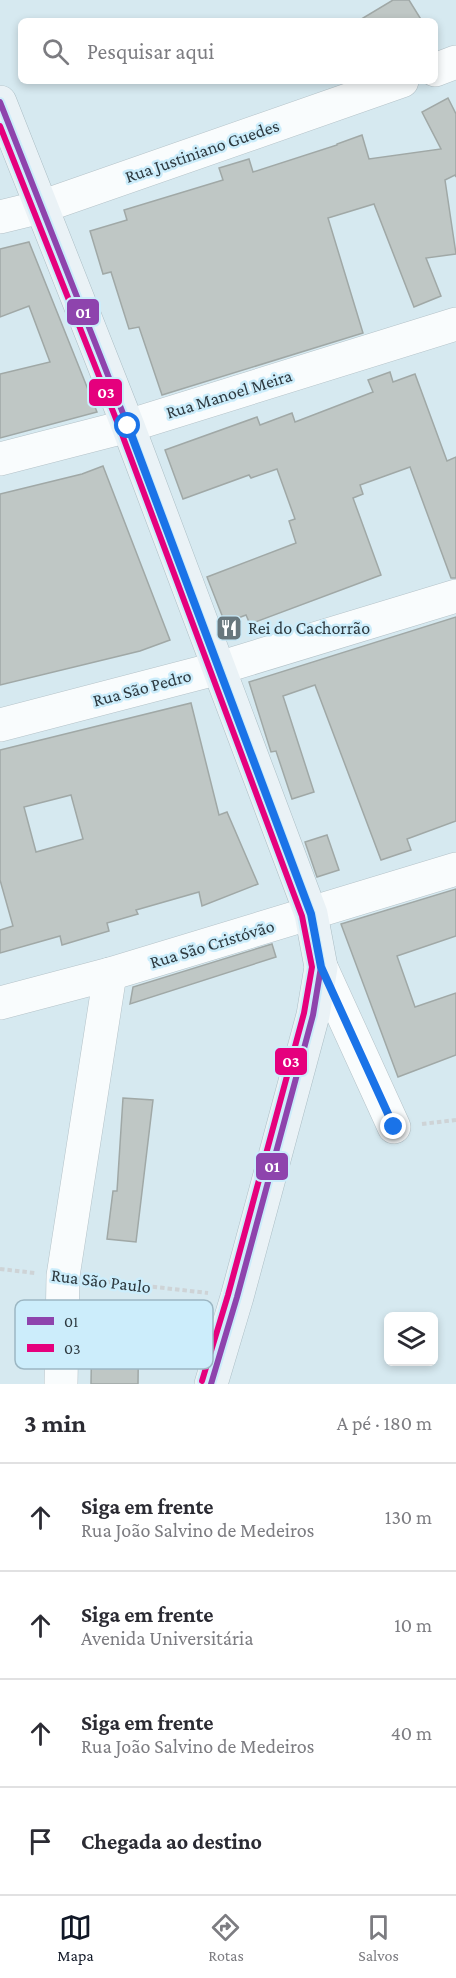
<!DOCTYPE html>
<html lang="pt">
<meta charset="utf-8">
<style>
body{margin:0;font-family:"Crimson Pro",serif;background:#f2f2f3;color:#2b2b33}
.controls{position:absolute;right:18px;bottom:18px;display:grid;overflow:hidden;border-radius:9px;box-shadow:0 3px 9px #0003}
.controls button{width:54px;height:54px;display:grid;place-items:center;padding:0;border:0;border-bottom:2px solid #e1e1e2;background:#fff;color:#2b2b33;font:30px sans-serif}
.stop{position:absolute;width:18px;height:18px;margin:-14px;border:4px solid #1a73e8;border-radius:50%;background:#fff}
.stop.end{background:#1a73e8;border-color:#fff;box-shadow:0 2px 6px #0008}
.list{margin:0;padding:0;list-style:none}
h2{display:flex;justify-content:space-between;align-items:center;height:78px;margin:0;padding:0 24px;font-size:26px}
h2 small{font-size:20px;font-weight:400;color:#7c7c81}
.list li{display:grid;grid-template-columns:39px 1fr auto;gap:18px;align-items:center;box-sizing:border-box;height:108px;padding:0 24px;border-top:2px solid #e1e1e2}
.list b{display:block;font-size:22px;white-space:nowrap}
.list p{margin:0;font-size:20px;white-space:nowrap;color:#7c7c81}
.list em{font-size:20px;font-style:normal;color:#7c7c81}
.icon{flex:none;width:33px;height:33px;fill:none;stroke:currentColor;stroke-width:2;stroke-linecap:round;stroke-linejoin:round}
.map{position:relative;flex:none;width:456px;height:1384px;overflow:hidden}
.search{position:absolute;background:#fff;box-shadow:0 3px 9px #0003;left:18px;right:18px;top:18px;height:66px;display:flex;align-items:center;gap:15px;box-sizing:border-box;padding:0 21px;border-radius:9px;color:#7c7c81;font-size:22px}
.sheet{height:510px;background:#fff}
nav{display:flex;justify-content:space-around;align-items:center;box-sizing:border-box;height:84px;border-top:2px solid #e1e1e2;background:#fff;font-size:16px;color:#7c7c81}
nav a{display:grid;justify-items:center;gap:3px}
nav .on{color:#111827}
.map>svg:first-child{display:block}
.building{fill:#bfc7c5;stroke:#a0a8a6;stroke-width:1.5;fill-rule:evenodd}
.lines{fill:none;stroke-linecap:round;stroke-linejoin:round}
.minor-casing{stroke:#b4c2c8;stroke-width:34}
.major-casing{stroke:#abbec5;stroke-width:34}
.path{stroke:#ced3d6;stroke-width:4;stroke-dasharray:4.5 3;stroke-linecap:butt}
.minor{stroke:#f9fcfd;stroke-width:33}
.major{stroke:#eaf2f6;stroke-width:33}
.bus-1-casing{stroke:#ccedfb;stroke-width:10}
.bus-2-casing{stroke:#ccedfb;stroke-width:10}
.bus-1{stroke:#8e44ad;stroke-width:6}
.bus-2{stroke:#e5007d;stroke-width:6}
.route{stroke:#1a73e8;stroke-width:8}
.labels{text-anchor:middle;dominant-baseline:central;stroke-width:5;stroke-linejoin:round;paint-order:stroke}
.street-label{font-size:18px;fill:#2d393f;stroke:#ccedfb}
.poi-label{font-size:18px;fill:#2d393f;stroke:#ccedfb;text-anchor:start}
.key{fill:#ccedfb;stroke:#9cb7c3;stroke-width:1.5}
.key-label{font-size:16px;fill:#2d393f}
.line-badge{stroke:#ccedfb;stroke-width:2}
.badge-label{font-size:16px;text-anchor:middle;font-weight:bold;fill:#fff}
</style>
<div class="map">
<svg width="456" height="1384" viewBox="0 0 456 1384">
<rect width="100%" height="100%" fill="#d6e9f0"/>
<g class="building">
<path d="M393 0H409L422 21H358Z"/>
<path d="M448 98 456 114V177L455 175 445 180 456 254 426 258 441 296 414 307 374 204 328 218 363 333 162 395 139 327 129 329 111 272 103 274 90 231 127 220 124 210 223 180 219 168 249 159 253 172 337 145V144L362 135 369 159 441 149 422 112Z"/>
<path d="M29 242 97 412 0 438V374L50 362 29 306 0 317V249Z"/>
<path d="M390 372 393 382 415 374 447 461 456 457V578H451L410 467 360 485 363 494 353 498 381 575 250 624 246 615 225 623 207 577 296 543 289 521 295 519 277 469 251 478 249 475 183 499 165 450 257 417 260 425 292 413 295 422 373 392 368 380Z"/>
<path d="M103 466 170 640 140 651 0 685V494L82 474Z"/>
<path d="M456 617V821L407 839 411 850 381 860 315 685 283 696 314 792 292 799 276 751 271 752 249 682Z"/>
<path d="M191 703 219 815 227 812 258 884 202 906 199 892 136 910 138 914 107 923 109 931 82 939 62 945 60 936 0 953V930L13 926 0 880V750ZM71 795 83 839 36 852 24 807Z"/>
<path d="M327 835 339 870 317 877 305 842Z"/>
<path d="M456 889V936L397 956 415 1007 456 993V1055L398 1077 341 924Z"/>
<path d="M272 944 276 957 130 1004 133 987Z"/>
<path d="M123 1098 153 1100 136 1242 107 1239 113 1191H117Z"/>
<path d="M81 1302 139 1303 138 1384H91L92 1326H81Z"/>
</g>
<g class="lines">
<g class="minor-casing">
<g id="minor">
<path d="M435 70 456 62"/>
<path d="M0 217 41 207 402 81"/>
<path d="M0 459 128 426 456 324"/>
<path d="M0 725 219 668 456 596"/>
<path d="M321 967 394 1127"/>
<path d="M0 1003 110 974 456 869"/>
<path d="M61 1384 63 1276 110 974"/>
</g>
</g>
<g class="major-casing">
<path id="major" d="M0 102 128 426 311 914 321 967 313 1015 237 1297 211 1384"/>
</g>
<g class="path">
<path d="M422 1124 456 1120"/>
<path d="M0 1269 35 1273"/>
<path d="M93 1280 208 1293"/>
</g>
<use href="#minor" class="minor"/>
<use href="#major" class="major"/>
<g class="bus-1-casing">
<path id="bus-1" d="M0 102 128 426 311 914 321 967 313 1015 237 1297 211 1384"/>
</g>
<g class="bus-2-casing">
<path id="bus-2" d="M0 126 120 429 302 916 312 967 304 1013 228 1295 202 1381"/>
</g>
<use href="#bus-1" class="bus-1"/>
<use href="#bus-2" class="bus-2"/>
</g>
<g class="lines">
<path class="route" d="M128 426 311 914 321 967 394 1127"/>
</g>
<defs>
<g id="restaurant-square" transform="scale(1.35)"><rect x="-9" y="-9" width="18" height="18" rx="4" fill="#68777d" stroke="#ccedfb"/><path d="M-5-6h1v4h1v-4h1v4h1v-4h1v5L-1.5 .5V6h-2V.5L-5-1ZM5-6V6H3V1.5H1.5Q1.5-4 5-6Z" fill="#fff"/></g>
</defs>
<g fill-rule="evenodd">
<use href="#restaurant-square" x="229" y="628"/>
</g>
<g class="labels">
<g class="street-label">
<text transform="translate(202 151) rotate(-19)">Rua Justiniano Guedes</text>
<text transform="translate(229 394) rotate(-17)">Rua Manoel Meira</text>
<text transform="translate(142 688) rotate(-15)">Rua São Pedro</text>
<text transform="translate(212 944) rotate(-17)">Rua São Cristóvão</text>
<text transform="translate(101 1281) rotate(7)">Rua São Paulo</text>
</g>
<g class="poi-label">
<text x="248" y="628">Rei do Cachorrão</text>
</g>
</g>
<rect x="15" y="1300" width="198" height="69" rx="9" class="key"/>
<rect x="27" y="1317" width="27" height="8" fill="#8e44ad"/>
<rect x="27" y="1344" width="27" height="8" fill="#e5007d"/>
<g class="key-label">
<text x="64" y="1327">01</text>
<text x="64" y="1354">03</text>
</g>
<g class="line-badge">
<rect x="66" y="298" width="34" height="28" rx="6" fill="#8e44ad"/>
<rect x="88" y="378" width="35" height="29" rx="6" fill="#e5007d"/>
<rect x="274" y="1047" width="34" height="29" rx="6" fill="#e5007d"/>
<rect x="255" y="1152" width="34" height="29" rx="6" fill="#8e44ad"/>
</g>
<g class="badge-label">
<text x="83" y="318">01</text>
<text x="106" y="398">03</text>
<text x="291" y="1067">03</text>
<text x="272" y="1172">01</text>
</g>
</svg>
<div class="controls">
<button><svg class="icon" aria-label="layers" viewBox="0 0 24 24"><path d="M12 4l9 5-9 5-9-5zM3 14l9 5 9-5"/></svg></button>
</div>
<div class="stop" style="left:128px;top:426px"></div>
<div class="stop end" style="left:394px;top:1127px"></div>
<div class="search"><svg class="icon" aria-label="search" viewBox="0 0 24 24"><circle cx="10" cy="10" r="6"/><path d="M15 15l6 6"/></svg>Pesquisar aqui</div>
</div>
<section class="sheet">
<h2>3 min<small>A pé · 180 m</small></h2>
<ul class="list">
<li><svg class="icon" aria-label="ahead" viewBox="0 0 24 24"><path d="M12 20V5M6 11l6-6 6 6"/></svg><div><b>Siga em frente</b><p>Rua João Salvino de Medeiros</p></div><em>130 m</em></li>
<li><svg class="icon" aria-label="ahead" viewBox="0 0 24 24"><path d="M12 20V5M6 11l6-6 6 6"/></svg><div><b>Siga em frente</b><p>Avenida Universitária</p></div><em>10 m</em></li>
<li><svg class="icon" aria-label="ahead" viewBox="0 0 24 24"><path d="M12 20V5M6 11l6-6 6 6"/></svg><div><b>Siga em frente</b><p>Rua João Salvino de Medeiros</p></div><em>40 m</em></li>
<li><svg class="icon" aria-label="arrive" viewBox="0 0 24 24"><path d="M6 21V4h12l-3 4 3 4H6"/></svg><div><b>Chegada ao destino</b></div></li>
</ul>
</section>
<nav>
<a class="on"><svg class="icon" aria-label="map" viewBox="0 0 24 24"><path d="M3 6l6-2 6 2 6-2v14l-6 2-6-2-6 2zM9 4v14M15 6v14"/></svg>Mapa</a>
<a><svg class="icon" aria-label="directions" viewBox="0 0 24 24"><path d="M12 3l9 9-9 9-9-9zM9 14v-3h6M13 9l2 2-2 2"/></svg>Rotas</a>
<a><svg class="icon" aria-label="saved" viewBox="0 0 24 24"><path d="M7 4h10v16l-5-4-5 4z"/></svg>Salvos</a>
</nav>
